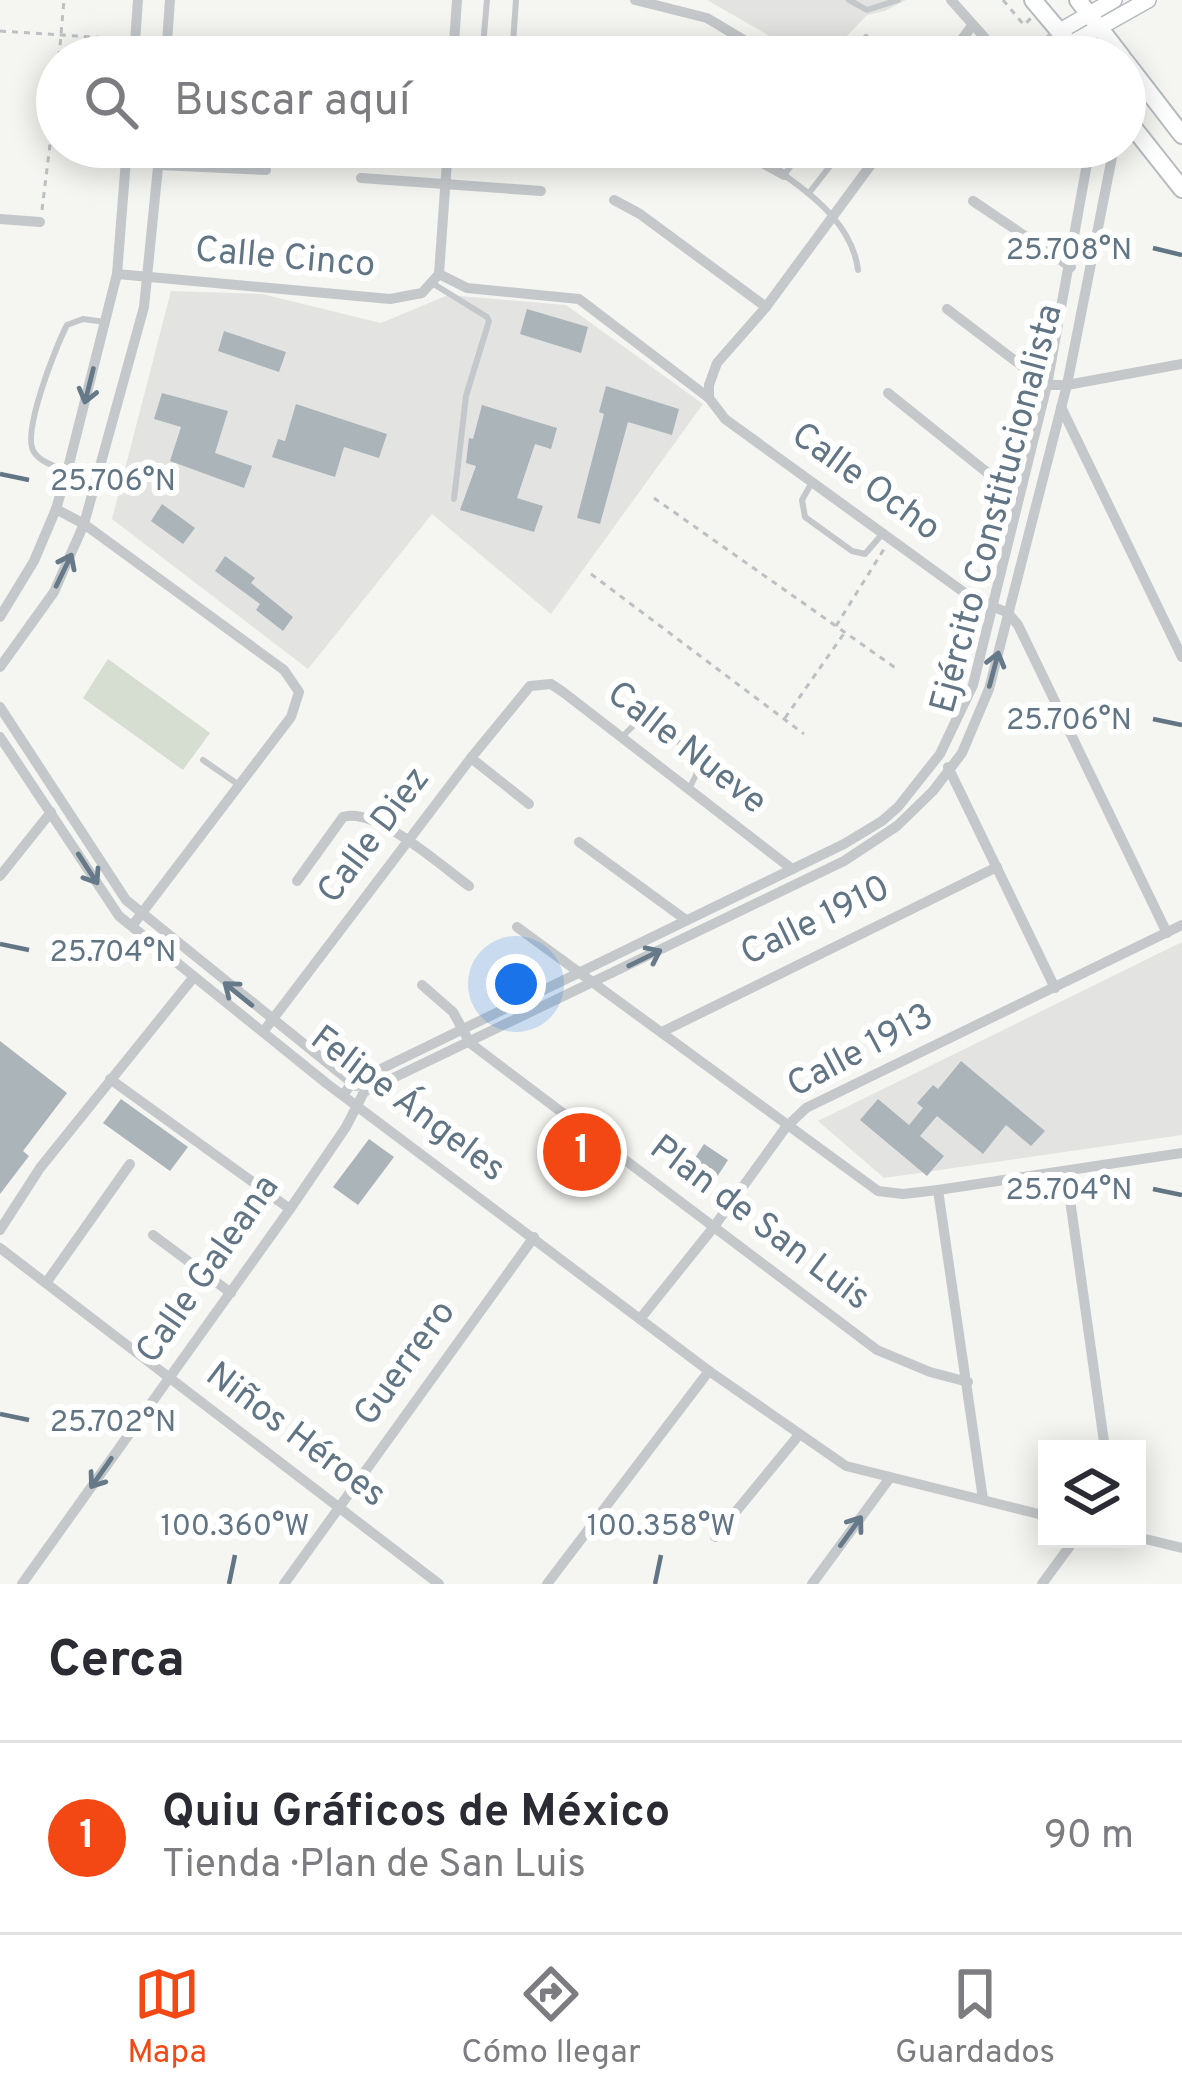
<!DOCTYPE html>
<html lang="es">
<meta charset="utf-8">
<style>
body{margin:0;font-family:Overpass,sans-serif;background:#f7f7f7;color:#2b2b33}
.controls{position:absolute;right:36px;bottom:36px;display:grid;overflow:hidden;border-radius:0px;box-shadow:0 6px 30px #0003}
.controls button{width:108px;height:108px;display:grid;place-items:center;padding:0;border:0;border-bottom:3px solid #e1e1e2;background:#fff;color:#2b2b33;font:60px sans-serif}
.you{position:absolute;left:516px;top:984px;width:42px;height:42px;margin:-30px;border:9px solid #fff;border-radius:50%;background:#1a73e8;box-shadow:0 0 0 18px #1a73e833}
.badge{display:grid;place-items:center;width:78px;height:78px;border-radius:50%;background:#f34813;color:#fff;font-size:39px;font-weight:700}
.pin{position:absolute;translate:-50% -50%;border:6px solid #fff;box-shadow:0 3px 12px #0006}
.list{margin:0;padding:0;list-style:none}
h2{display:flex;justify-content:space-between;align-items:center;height:156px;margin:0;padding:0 48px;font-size:51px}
h2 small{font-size:39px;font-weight:400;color:#7c7c81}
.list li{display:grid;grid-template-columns:78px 1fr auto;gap:36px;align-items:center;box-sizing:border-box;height:192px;padding:0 48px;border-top:3px solid #e1e1e2}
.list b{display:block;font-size:45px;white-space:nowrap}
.list p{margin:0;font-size:39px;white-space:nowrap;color:#7c7c81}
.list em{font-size:39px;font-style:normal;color:#7c7c81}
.icon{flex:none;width:66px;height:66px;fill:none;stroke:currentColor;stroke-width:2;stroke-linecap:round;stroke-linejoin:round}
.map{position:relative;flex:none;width:1182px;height:1584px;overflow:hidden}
.search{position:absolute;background:#fff;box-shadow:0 6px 30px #0003;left:36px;right:36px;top:36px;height:132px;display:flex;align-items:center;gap:30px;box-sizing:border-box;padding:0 42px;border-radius:66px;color:#7c7c81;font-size:45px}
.sheet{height:348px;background:#fff}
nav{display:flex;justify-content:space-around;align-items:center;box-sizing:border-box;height:168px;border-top:3px solid #e1e1e2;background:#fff;font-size:33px;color:#7c7c81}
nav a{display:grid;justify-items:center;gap:6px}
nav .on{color:#f34813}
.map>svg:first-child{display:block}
.built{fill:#e3e4e2}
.green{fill:#d6ddd1}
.building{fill:#abb4b9}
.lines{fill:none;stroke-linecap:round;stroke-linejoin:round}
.secondary-casing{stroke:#b6bcc0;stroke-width:18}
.primary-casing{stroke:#b7bbbf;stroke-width:20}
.path{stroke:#bdc0c2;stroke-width:3;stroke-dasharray:6 6;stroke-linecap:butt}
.lane{stroke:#c4c8cb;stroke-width:6}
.street{stroke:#c4c8cb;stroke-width:10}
.secondary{stroke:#fff;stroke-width:15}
.primary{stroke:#fff;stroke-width:16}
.oneway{stroke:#667988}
.ticks{fill:none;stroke:#617585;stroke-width:4.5}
.labels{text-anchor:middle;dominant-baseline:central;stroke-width:12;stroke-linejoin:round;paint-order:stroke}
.street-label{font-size:36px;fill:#617585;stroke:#fff}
.ticks-label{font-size:30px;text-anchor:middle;fill:#617585;stroke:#fff;stroke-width:12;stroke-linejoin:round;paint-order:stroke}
</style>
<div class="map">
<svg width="1182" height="1584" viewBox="0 0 1182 1584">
<rect width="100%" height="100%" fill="#f5f5f1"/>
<g class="built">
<path d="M707 0H906L885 11 867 15 827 57H806Z"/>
<path d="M171 291 262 294 381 323 448 295 566 305 703 404 551 614 432 514 308 669 112 519Z"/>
<path d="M1182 942V1135L884 1178 818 1121Z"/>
</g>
<path class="green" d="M108 659 210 733 183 770 83 698Z"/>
<g class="building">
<path d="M527 309 588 327 581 353 520 334Z"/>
<path d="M224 331 286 352 279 372 218 351Z"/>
<path d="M606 386 679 409 672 435 628 422 600 524 577 518 604 414 599 412Z"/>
<path d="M162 393 228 411 215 453 252 466 244 488 170 461 181 427 154 419Z"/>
<path d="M296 404 387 434 379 458 344 447 335 477 272 457 278 439 285 441Z"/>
<path d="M482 405 557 428 551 449 535 444 517 498 543 506 534 532 460 510 476 466 466 463 469 438 473 439Z"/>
<path d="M162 504 195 528 183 544 151 521Z"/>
<path d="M225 556 255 578 251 583 293 617 283 631 256 610 260 604 215 571Z"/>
<path d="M0 1041 67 1093 23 1151 29 1156 0 1194Z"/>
<path d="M961 1061 1045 1131 1031 1146 1006 1125 983 1154 937 1116 920 1136 944 1156 927 1176 860 1120 878 1099 909 1125 923 1108 917 1103 933 1085 938 1089Z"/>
<path d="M121 1099 188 1147 170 1171 103 1123Z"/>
<path d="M369 1139 394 1157 358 1205 333 1187Z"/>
<path d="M704 1144 728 1160 704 1197 680 1181Z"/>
</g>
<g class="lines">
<g class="secondary-casing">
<g id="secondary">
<path d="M1060 31 1114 0"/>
<path d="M1070 44 1148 0"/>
</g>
</g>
<g class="primary-casing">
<g id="primary">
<path d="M1033 0 1081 57"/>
<path d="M1078 0 1122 57"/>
<path d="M1125 61 1182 135"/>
<path d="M1125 117 1182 189"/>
</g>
</g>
<g class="path">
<path d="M1003 0 1024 25 1031 18"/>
<path d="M0 31 124 39"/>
<path d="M59 57 64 0"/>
<path d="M42 210 57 87"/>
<path d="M654 498 897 669"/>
<path d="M591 574 804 734"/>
<path d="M836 626 884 549"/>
<path d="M785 718 845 632"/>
</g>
<g class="lane">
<path d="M849 0 867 10 898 0"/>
<path d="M482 57 487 0"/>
<path d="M512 57 516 0"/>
<path d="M852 57 866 37"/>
<path d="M805 147 784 175C817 198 853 228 858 270"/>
<path d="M809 193 845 147"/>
<path d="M432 283 487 317 489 321 466 396 454 499"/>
<path d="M66 471C55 466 40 462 34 452 21 434 56 346 67 325L83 319 105 322"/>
<path d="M811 484 802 500 805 517 852 551 865 554 884 532"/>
<path d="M621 738 639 720 653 722 697 757 698 771 690 787"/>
<path d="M203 760 239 785"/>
</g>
<g class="street">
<path d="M635 0 707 18 772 57"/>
<path d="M951 0 1002 57"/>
<path d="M134 57 138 0"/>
<path d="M166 57 170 0"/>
<path d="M453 57 457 0"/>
<path d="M949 57 971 27"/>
<path d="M1027 57 1060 31"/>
<path d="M1053 57 1070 44"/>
<path d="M734 147 784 175"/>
<path d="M159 165 266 170"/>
<path d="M361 178 541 191"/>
<path d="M614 200 640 214 766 307"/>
<path d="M973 201 1071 267"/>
<path d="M0 219 40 222"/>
<path d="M117 274 390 299 422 293 439 274"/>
<path d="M439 274 467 288 579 299 709 398 725 419 969 596 1008 613 1018 625 1167 933"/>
<path d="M439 274 448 147"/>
<path d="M947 309 1047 385H1067L1182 364"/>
<path d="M888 393 1019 498"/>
<path d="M709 398V385L717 363 766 307 884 147"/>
<path d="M1061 407 1182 657"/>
<path d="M56 509 84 524 284 670 299 692 291 717 132 926"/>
<path d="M0 617 34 561 56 509 67 472 117 274 127 147"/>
<path d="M0 667 54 592 84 524 144 307 160 147"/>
<path d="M0 707 126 900 356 1086"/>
<path d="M0 737 119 916 326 1083 709 1371 846 1466 1047 1516"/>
<path d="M471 758 529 804"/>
<path d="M948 767 1055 988"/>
<path d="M579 842 686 920"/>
<path d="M0 876 51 812"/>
<path d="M297 881 343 817C375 806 441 866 469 886"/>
<path d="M517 927 878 1191 903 1194 938 1190 1182 1153"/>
<path d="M422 985 453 1012 470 1043 877 1350 930 1372 968 1382"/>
<path d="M263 1032 471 758 530 686 551 684 563 692 792 869"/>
<path d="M662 1032 997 867"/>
<path d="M110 1079 290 1209"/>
<path d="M343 1095 352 1083 844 844 882 821 898 807 940 754 973 685 1047 385 1090 147"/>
<path d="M1066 1171 1105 1449"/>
<path d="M938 1190 983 1499"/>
<path d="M0 1230 40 1168 193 978"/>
<path d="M153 1235 231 1293"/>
<path d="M0 1248 439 1584"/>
<path d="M46 1283 130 1164"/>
<path d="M640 1319 713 1228 786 1127 806 1108 1182 925"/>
<path d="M715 1537 798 1436"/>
<path d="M1137 1537 1182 1548"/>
<path d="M22 1584 290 1209 346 1127 364 1092 844 861 897 826 933 791 962 753 989 689 1067 385 1114 147"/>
<path d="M284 1584 534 1237"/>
<path d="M547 1584 709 1371"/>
<path d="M812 1584 889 1479"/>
<path d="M1042 1584 1075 1539"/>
</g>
<use href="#secondary" class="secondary"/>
<use href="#primary" class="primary"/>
</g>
<defs><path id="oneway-shaft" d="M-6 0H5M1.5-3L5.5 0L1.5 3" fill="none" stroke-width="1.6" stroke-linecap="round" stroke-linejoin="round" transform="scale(3)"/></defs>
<g class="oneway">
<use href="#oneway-shaft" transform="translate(89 386) rotate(104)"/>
<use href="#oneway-shaft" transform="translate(64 570) rotate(-64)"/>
<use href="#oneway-shaft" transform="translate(994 669) rotate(-75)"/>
<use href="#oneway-shaft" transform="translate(88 869) rotate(57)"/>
<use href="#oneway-shaft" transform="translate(645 958) rotate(-26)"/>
<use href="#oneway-shaft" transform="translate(238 994) rotate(-141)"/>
<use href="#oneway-shaft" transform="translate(101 1473) rotate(125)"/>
<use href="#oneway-shaft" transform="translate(851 1531) rotate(-54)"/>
</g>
<path class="ticks" d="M1153 248 1182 255M0 474 29 480M1153 719 1182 725M0 944 29 950M1153 1189 1182 1195M0 1414 29 1420M229 1584 235 1555M655 1584 661 1555"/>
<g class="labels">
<g class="street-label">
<text transform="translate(285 259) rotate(5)">Calle Cinco</text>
<text transform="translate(865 483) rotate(36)">Calle Ocho</text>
<text transform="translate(998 509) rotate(-75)">Ejército Constitucionalista</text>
<text transform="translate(686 749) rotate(38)">Calle Nueve</text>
<text transform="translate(375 836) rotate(-53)">Calle Diez</text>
<text transform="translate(816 922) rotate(-26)">Calle 1910</text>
<text transform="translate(861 1052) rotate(-28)">Calle 1913</text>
<text transform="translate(407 1105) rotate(37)">Felipe Ángeles</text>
<text transform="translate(759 1224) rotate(37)">Plan de San Luis</text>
<text transform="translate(209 1270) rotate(-55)">Calle Galeana</text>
<text transform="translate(406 1364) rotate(-54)">Guerrero</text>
<text transform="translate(295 1436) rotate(37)">Niños Héroes</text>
</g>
</g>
<g class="ticks-label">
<text x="1069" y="259">25.708°N</text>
<text x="113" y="490">25.706°N</text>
<text x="1069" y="729">25.706°N</text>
<text x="113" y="961">25.704°N</text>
<text x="1069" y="1199">25.704°N</text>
<text x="113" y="1431">25.702°N</text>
<text x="235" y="1535">100.360°W</text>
<text x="661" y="1535">100.358°W</text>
</g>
</svg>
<div class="controls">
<button><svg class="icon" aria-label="layers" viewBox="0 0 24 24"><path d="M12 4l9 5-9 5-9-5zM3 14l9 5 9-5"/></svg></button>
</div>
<div class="you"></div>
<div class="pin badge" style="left:582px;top:1152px">1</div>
<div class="search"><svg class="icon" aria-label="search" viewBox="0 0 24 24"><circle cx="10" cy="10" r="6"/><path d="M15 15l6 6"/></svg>Buscar aquí</div>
</div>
<section class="sheet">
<h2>Cerca<small></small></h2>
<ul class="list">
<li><span class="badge">1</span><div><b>Quiu Gráficos de México</b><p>Tienda · Plan de San Luis</p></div><em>90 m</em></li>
</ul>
</section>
<nav>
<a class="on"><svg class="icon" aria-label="map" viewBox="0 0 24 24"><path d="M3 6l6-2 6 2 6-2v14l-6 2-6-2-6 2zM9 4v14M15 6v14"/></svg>Mapa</a>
<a><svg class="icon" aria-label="directions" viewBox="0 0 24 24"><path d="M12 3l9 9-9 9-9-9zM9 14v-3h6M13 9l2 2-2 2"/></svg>Cómo llegar</a>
<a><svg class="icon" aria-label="saved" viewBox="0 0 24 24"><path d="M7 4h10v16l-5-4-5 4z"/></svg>Guardados</a>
</nav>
